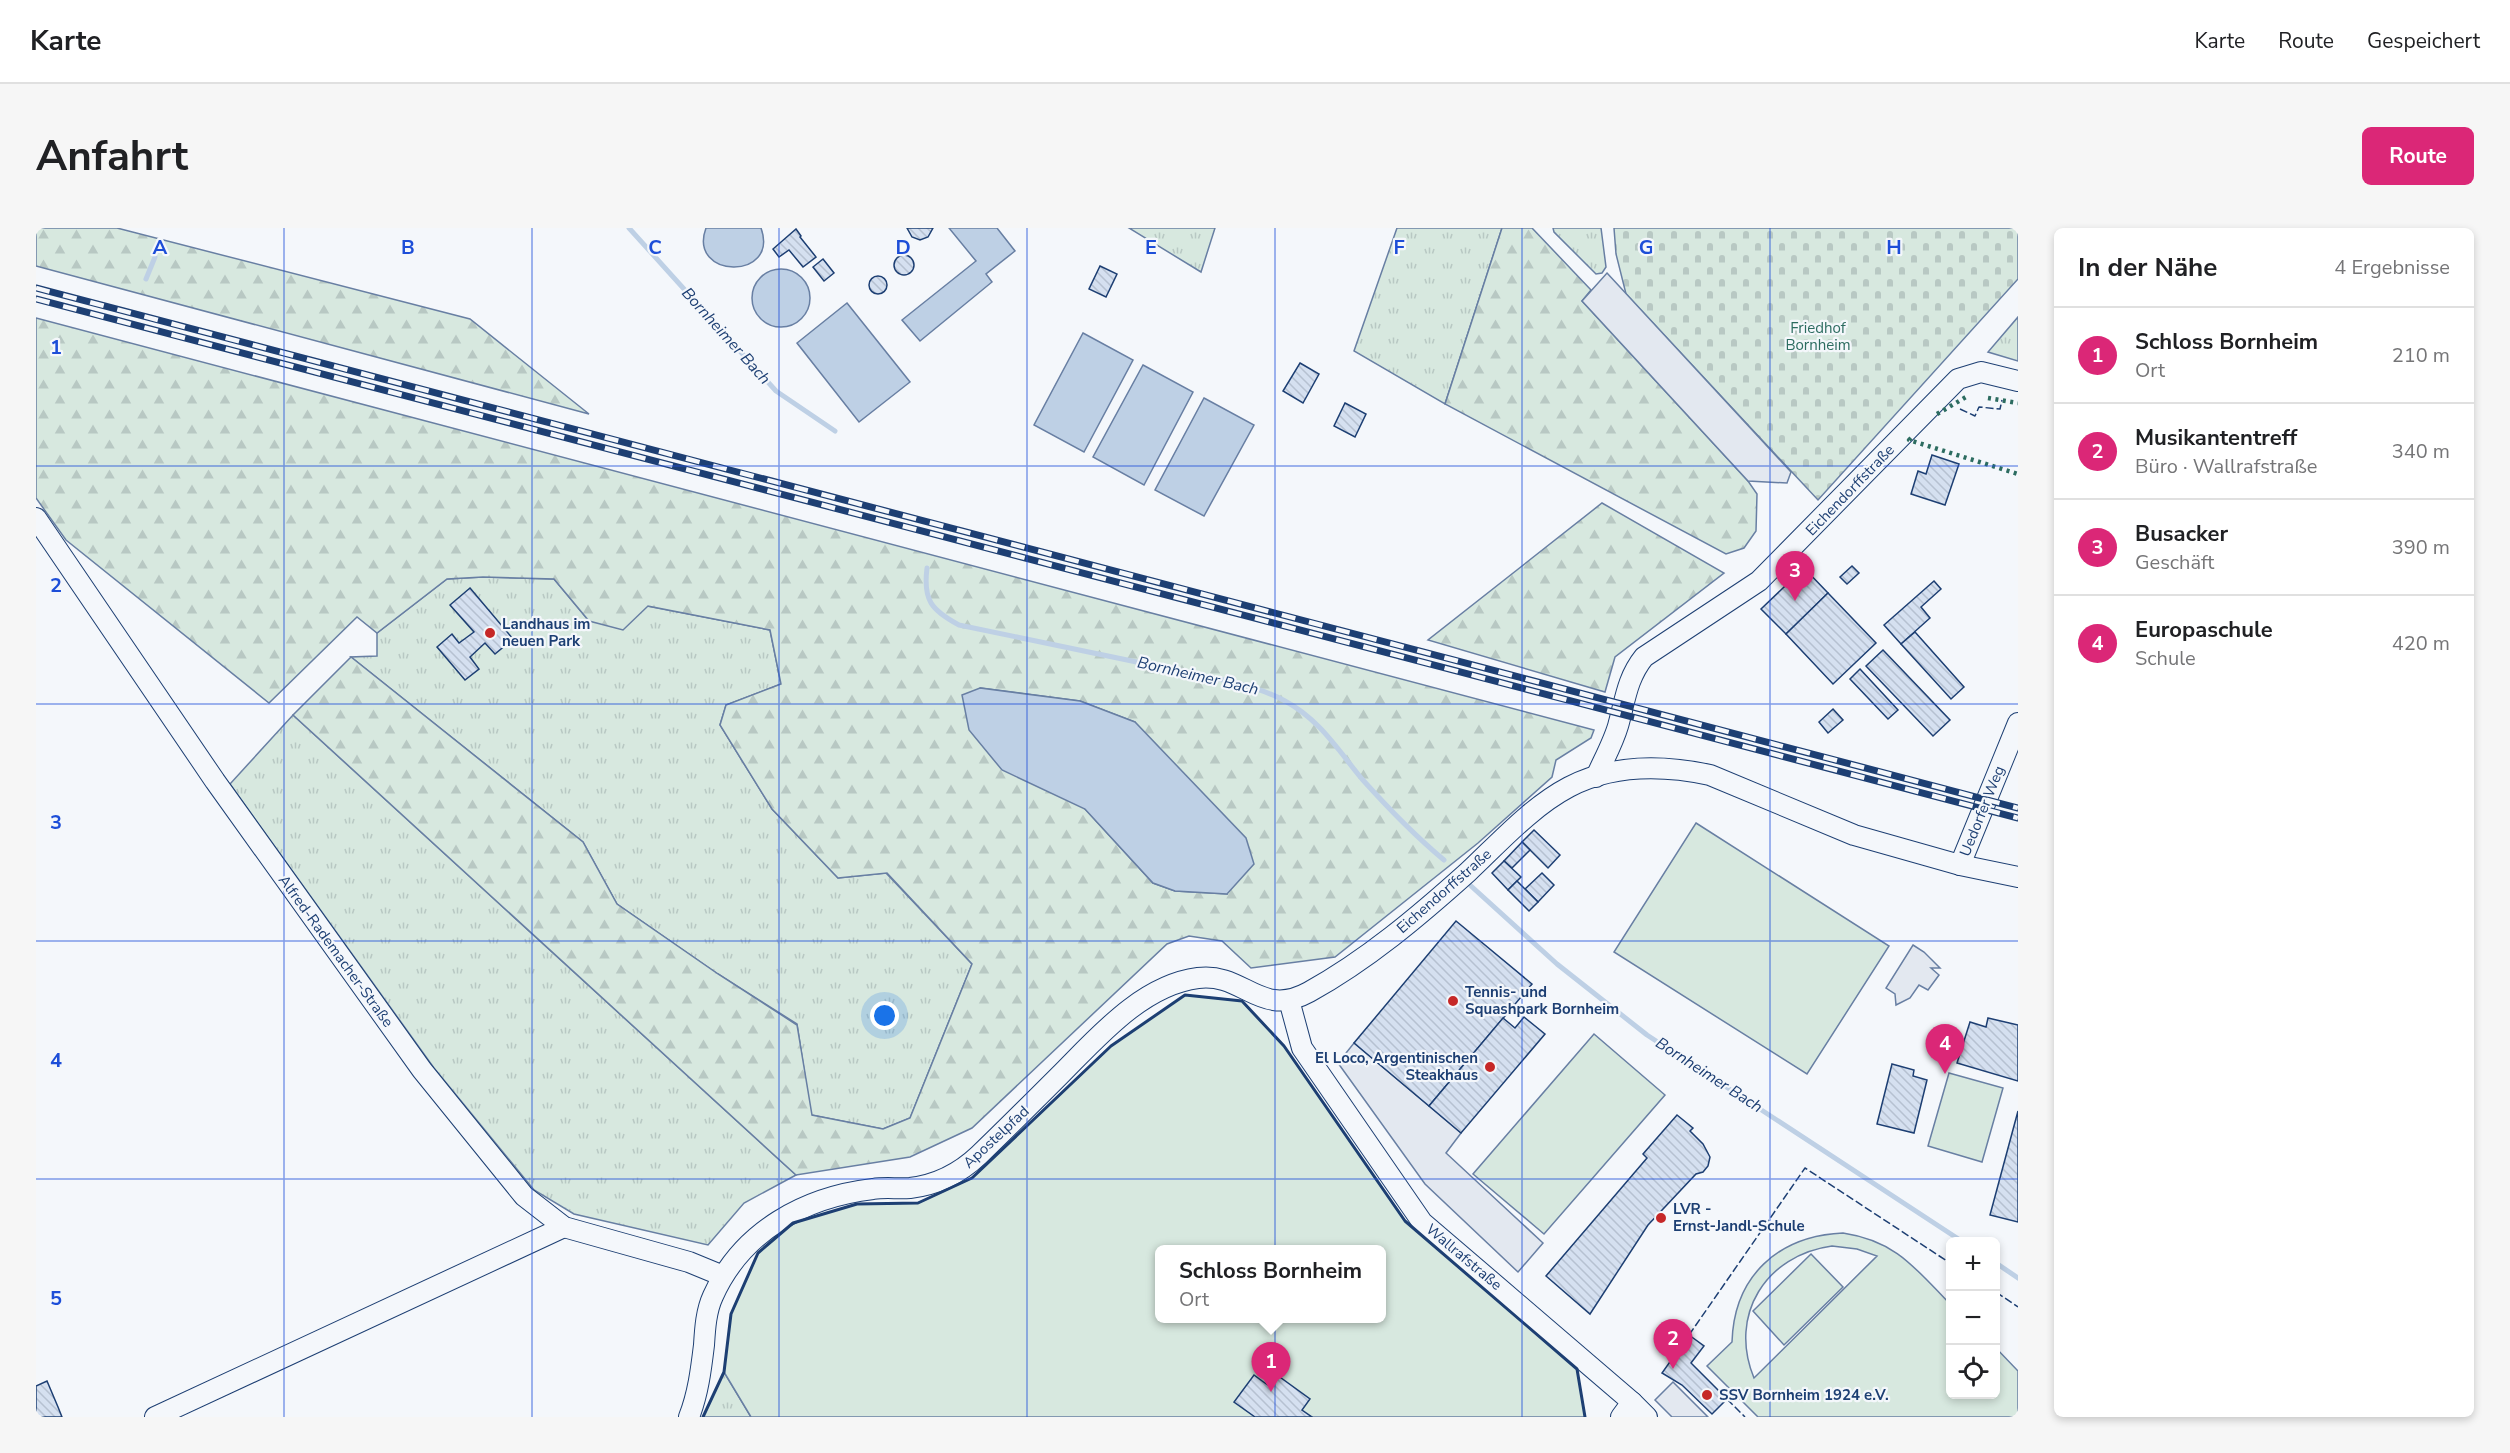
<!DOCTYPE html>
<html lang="de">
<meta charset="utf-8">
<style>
body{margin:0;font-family:"Nunito Sans",sans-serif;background:#f6f6f6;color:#202124}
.controls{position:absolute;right:18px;bottom:18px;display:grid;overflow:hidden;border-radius:9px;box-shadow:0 3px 9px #0003}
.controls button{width:54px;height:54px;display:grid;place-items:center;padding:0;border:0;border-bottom:2px solid #e0e0e0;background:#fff;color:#202124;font:30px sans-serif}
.you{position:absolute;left:849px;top:788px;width:21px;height:21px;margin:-15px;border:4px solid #fff;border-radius:50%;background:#1a73e8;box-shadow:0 0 0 9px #1a73e833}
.badge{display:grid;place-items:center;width:39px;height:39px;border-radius:50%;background:#db2777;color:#fff;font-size:20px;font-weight:700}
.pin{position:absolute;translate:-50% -50px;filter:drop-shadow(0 2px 3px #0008)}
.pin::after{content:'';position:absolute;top:32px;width:21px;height:18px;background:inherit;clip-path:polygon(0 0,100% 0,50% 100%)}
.popup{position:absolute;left:1119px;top:1017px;width:231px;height:78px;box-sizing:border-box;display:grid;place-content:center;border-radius:9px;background:#fff;filter:drop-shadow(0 2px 4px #0005);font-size:20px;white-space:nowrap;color:#757577}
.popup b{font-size:22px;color:#202124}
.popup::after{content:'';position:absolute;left:50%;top:100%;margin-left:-12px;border:12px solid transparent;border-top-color:#fff}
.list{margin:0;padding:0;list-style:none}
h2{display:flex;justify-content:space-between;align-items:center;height:78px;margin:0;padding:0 24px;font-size:26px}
h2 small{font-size:20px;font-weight:400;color:#757577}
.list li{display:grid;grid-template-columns:39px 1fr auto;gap:18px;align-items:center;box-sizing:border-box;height:96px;padding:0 24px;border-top:2px solid #e0e0e0}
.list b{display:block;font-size:22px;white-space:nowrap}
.list p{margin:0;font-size:20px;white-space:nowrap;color:#757577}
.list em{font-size:20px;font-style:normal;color:#757577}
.icon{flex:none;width:33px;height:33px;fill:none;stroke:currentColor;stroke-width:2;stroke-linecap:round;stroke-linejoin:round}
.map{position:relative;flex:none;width:1982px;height:1189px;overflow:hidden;border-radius:9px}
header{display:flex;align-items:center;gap:36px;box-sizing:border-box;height:84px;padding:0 30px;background:#fff;border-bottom:2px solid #e0e0e0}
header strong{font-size:28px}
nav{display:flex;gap:33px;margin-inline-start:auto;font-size:21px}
.intro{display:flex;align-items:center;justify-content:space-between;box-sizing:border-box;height:144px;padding:0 36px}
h1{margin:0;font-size:42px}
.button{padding:15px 27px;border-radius:9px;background:#db2777;color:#fff;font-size:21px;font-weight:700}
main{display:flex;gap:36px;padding:0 36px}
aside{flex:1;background:#fff;border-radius:9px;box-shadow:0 3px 9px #0003}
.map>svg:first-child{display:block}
.grass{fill:url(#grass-tufts);stroke:#687fa3;stroke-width:1.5}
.forest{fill:url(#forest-firs);stroke:#687fa3;stroke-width:1.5;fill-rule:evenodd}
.cemetery{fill:url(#cemetery-stones);stroke:#687fa3;stroke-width:1.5}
.green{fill:#d7e8df;stroke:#687fa3;stroke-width:1.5;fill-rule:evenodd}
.parking{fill:#e3e8f0;stroke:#687fa3;stroke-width:1.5}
.water{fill:#bed0e5;stroke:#687fa3;stroke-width:1.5}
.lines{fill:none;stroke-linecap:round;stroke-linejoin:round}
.stream{stroke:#bed0e5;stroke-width:5}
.building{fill:url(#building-back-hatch);stroke:#1d3f73;stroke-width:1.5}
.minor-casing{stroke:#1d3f73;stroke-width:22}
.minor{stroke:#f4f7fb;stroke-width:20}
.rail-casing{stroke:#1d3f73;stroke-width:7}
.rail{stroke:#f4f7fb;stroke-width:4.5;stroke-dasharray:14;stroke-linecap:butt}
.hedge{stroke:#2c6c60;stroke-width:4.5;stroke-dasharray:3 4.5;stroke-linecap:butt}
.fence{stroke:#1d3f73;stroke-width:1.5;stroke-dasharray:8 3;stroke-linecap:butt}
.wall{stroke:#1d3f73;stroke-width:3}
.grid{fill:none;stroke:#1d4ed8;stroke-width:1.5;stroke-opacity:0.55}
.poi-dot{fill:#c62828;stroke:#f4f7fb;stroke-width:2}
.labels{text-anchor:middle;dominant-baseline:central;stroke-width:4.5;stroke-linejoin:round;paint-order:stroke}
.park-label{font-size:15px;fill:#2c6c60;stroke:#f4f7fb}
.street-label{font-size:15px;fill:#1d3f73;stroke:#f4f7fb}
.poi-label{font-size:15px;font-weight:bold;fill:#1d3f73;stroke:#f4f7fb;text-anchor:start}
.water-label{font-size:16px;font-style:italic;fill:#1d3f73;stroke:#f4f7fb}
.grid-label{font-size:20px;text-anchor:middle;font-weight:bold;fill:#1d4ed8;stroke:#f4f7fb;stroke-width:4.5;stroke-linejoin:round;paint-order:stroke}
</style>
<header>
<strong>Karte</strong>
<nav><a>Karte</a><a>Route</a><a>Gespeichert</a></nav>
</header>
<div class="intro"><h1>Anfahrt</h1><a class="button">Route</a></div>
<main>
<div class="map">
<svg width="1982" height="1189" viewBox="0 0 1982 1189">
<defs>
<pattern id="grass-tufts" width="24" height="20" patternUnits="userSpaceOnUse" patternTransform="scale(1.5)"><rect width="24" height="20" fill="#d7e8df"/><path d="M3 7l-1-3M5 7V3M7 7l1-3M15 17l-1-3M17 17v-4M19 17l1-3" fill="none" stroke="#b8c8c3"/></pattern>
<pattern id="forest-firs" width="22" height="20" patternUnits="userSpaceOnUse" patternTransform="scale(1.5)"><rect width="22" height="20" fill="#d7e8df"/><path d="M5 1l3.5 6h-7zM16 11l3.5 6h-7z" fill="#b8c8c3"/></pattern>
<pattern id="cemetery-stones" width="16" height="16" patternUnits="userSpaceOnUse" patternTransform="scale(1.5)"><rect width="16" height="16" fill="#d7e8df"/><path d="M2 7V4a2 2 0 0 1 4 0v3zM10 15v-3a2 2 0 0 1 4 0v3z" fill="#b8c8c3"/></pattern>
<pattern id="building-back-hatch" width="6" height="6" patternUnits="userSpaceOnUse" patternTransform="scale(1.5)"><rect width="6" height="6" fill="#d5e0f0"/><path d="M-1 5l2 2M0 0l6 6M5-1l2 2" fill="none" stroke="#b6c1d1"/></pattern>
</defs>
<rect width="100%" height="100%" fill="#f4f7fb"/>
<g class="grass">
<path d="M1093 0H1179L1165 44Z"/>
<path d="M1361 0H1466L1409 176 1318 123Z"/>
<path d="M1517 0H1565L1570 39 1566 45 1560 46 1518 4Z"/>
<path d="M1982 89V133L1952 124Z"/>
<path d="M447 349 518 351 553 393 611 378 734 402 745 456 690 477 684 497 736 581 802 650 850 645 936 736 874 890 847 901 775 887 761 796 682 746 581 676 547 614 315 429 341 428V405L411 351Z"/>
<path d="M257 487 760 947 708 975 672 1017 538 986 498 962 398 840 194 556Z"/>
<path d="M688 1144 715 1189H667Z"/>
</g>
<g class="forest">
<path d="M0 0H81L434 91 553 186 0 38Z"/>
<path d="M1466 0H1496L1555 62 1546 73 1712 253 1721 266 1720 303 1708 320 1690 326 1409 176Z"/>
<path d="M0 90 1558 502 1555 510 1520 532 1516 549 1442 615 1299 729 1215 740 1186 713 1153 708 1131 716 936 900 874 929 760 947 257 487 315 429 547 614 581 676 682 746 761 797 776 887 847 901 874 890 936 736 851 645 802 650 736 581 684 497 690 477 745 456 734 402 612 378 587 402 553 393 518 351 447 349 411 351 341 405 321 389 233 475 30 312 0 270ZM945 460 1044 473 1099 494 1191 666 1139 663 1117 655 1049 581Z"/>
<path d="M1566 275 1688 345 1579 429 1569 464 1392 412Z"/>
</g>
<path class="cemetery" d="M1578 0H1982V51L1782 272 1590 66 1580 26Z"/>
<g class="green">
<path d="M1660 595 1853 718 1771 846 1578 724Z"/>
<path d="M1149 767 1206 773 1248 818 1369 993 1541 1141 1549 1189H715L688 1144 695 1086 722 1025 757 995 821 976 882 975 936 950 1075 818ZM1124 1022H1346V1090H1124Z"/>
<path d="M1558 806 1629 867 1508 1006 1437 946Z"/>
<path d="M1913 845 1967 860 1946 934 1892 918Z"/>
<path d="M1807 1005C1860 1013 1879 1040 1914 1076V1166H1960V1120L1982 1143V1189H1722L1671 1138 1696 1114C1698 1048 1742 1008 1807 1005ZM1796 1018 1821 1021 1841 1028 1718 1150C1692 1087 1730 1027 1796 1018Z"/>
<path d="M1775 1026 1807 1059 1748 1117 1717 1083Z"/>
</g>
<g class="parking">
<path d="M1571 45 1755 244 1751 255 1712 253 1546 73Z"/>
<path d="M1877 717 1888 724 1904 740H1895L1903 747 1892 762 1883 757 1874 770 1860 777 1859 766 1850 760Z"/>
<path d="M1318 815 1425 905 1410 925 1507 1015 1482 1044 1389 956 1302 835Z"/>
<path d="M1637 1154 1672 1189H1636L1619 1172Z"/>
</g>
<g class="water">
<path d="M670 0H725C744 53 651 51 670 0Z"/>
<path d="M913 0H961L979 23 950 46 956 54 884 113 866 92 940 33Z"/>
<circle cx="745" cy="70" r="29"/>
<path d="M811 75 874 154 823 194 761 115Z"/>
<path d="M1047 105 1097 132 1048 224 998 197Z"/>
<path d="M1107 137 1157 164 1108 257 1057 229Z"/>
<path d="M1168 170 1218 197 1168 288 1119 262Z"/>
<path d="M944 460 1044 473 1099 494 1210 610 1218 636 1191 666 1139 663 1117 655 1049 581 966 542 933 502 926 467Z"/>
</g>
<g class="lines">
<g class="stream">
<path d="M593 0 740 163 799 203"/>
<path d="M110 51 119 29"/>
<path d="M891 340C887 372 895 382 923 397L1192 453C1212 458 1231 463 1249 473 1283 491 1302 522 1326 551 1352 580 1378 607 1408 632"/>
<path d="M1435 658 1521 736 1611 807 1927 1014"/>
<path d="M1960 1035 1982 1050"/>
</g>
</g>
<g class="building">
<path d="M871 0H897L892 9 884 12 876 9Z"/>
<path d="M760 1 765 8 764 9 780 29 767 39 753 22 743 29 737 21Z"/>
<circle cx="868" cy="37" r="10"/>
<path d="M787 31 798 45 788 53 777 39Z"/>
<path d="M1064 38 1081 46 1070 69 1053 61Z"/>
<circle cx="842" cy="57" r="9"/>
<path d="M1264 135 1283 146 1267 175 1247 163Z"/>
<path d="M1309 175 1330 186 1319 209 1298 198Z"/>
<path d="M1896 227 1923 236 1909 277 1875 266 1882 243 1890 246Z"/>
<path d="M1816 338 1823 345 1811 356 1804 349Z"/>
<path d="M1768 340 1792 365 1750 406 1725 381Z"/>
<path d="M1898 353 1905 361 1885 379 1894 390 1865 416 1848 397Z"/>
<path d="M434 360 477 411 459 426 449 415 434 429 443 441 429 452 401 419 416 406 423 415 438 404 414 377Z"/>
<path d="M1792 365 1840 415 1797 456 1750 406Z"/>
<path d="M1879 404 1928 459 1915 471 1865 416Z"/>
<path d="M1847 422 1914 492 1897 508 1830 438Z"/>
<path d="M1824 441 1862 482 1852 491 1814 451Z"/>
<path d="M1797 481 1807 492 1792 505 1783 494Z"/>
<path d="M1498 602 1524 627 1512 640 1486 614Z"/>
<path d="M1486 614 1494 622 1476 640 1468 633Z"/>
<path d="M1468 633 1485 649 1472 662 1456 645Z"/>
<path d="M1506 645 1518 657 1502 674 1489 661Z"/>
<path d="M1481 653 1502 674 1493 683 1472 662Z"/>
<path d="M1420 693 1496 756 1393 878 1318 815Z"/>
<path d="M1488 789 1509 806 1425 905 1393 878 1467 790 1479 800Z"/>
<path d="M1952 790 1982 797V853L1921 835 1934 794 1950 799Z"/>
<path d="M1856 836 1878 842 1877 848 1891 852 1878 905 1841 896Z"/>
<path d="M1982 883V994L1954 987Z"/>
<path d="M1641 887 1657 900 1654 903 1667 916 1674 929 1672 938 1667 944 1660 946 1612 997 1554 1086 1510 1048 1611 930 1607 926Z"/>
<path d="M1653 1107 1668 1118 1655 1135 1691 1171 1676 1186 1646 1157 1626 1145Z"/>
<path d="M1218 1147 1233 1158 1241 1147 1274 1171 1266 1182 1276 1189H1219L1198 1174Z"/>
<path d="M11 1153 22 1179 26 1189H0V1158Z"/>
</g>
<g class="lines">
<g class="minor-casing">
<g id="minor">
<path d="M0 290 179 553 386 842 488 968 528 999 653 1034 687 1048"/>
<path d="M1560 549C1567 533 1577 515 1582 498 1589 473 1591 450 1608 429L1723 353 1922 151 1945 144 1982 153"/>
<path d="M1924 637 1982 495"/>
<path d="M1253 772 1266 820 1386 994 1596 1174 1611 1189"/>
<path d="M119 1189 528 999"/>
<path d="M653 1189C662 1166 665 1142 668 1117 669 1101 670 1083 677 1068 706 1003 769 969 837 961 849 959 862 961 874 960 900 957 924 945 943 927 970 901 997 874 1024 847 1061 810 1106 757 1162 750 1208 744 1224 791 1273 764 1331 732 1383 688 1432 644 1463 615 1495 579 1533 559 1577 536 1627 537 1674 547L1818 607 1924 637 1982 649"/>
<path d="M1585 1189 1596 1174"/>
</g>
</g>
<use href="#minor" class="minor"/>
<g class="rail-casing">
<g id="rail">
<path d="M0 60 1982 580"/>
<path d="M0 71 1982 590"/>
</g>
</g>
<use href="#rail" class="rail"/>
<g class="hedge">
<path d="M1952 170 1982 175"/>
<path d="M1901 186 1930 169"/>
<path d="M1875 210 1873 212 1982 246"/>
</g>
<g class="fence">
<path d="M1924 181 1939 188 1943 179 1964 181 1966 172"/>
<path d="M1960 1064 1982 1079"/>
<path d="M1653 1107 1769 940 1914 1035"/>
<path d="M1691 1171 1709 1189"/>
</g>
<path class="wall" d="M667 1189 688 1144 695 1086 722 1025 757 995 821 976 882 975 936 950 1075 818 1149 767 1206 773 1248 818 1369 993 1541 1141 1549 1189"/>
</g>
<path class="grid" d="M248 0V1189M496 0V1189M743 0V1189M991 0V1189M1239 0V1189M1486 0V1189M1734 0V1189M0 238H1982M0 476H1982M0 713H1982M0 951H1982"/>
<g class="poi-dot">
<circle cx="454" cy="405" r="6"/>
<circle cx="1417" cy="773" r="6"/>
<circle cx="1454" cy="839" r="6"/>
<circle cx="1625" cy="990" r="6"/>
<circle cx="1671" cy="1167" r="6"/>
</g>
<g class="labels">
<g class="park-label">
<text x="1782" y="100">Friedhof<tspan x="1782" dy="17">Bornheim</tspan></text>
</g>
<g class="street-label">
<text transform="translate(1814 262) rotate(-46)">Eichendorffstraße</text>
<text transform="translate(1946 583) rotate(-68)">Uedorfer Weg</text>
<text transform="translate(1408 663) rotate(-41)">Eichendorffstraße</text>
<text transform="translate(300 723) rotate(54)">Alfred-Rademacher-Straße</text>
<text transform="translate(960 909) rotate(-43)">Apostelpfad</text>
<text transform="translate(1428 1029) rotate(40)">Wallrafstraße</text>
</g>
<g class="poi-label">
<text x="466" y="396">Landhaus im<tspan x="466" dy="17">neuen Park</tspan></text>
<text x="1429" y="764">Tennis- und<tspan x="1429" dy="17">Squashpark Bornheim</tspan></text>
<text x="1442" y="830" text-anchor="end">El Loco, Argentinischen<tspan x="1442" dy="17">Steakhaus</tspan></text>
<text x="1637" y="981">LVR -<tspan x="1637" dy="17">Ernst-Jandl-Schule</tspan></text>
<text x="1683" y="1167">SSV Bornheim 1924 e.V.</text>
</g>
<g class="water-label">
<text transform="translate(690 108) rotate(48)">Bornheimer Bach</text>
<text transform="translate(1162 448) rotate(13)">Bornheimer Bach</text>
<text transform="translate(1673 847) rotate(33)">Bornheimer Bach</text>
</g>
</g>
<g class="grid-label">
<text x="124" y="26">A</text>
<text x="372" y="26">B</text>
<text x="619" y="26">C</text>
<text x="867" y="26">D</text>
<text x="1115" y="26">E</text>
<text x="1363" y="26">F</text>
<text x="1610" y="26">G</text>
<text x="1858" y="26">H</text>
<text x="20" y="126">1</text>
<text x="20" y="364">2</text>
<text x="20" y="601">3</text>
<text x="20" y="839">4</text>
<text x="20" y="1077">5</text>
</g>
</svg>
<div class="controls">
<button>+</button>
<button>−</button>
<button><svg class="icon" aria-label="locate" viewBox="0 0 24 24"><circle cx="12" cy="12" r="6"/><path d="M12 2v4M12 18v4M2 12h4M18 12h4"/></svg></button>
</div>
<div class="you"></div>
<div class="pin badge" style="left:1235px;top:1164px">1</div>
<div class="popup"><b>Schloss Bornheim</b>Ort</div>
<div class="pin badge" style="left:1637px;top:1141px">2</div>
<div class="pin badge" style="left:1759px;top:373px">3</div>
<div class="pin badge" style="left:1909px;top:846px">4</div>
</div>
<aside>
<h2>In der Nähe<small>4 Ergebnisse</small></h2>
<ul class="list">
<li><span class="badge">1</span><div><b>Schloss Bornheim</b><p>Ort</p></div><em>210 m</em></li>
<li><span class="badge">2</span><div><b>Musikantentreff</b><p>Büro · Wallrafstraße</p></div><em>340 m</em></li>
<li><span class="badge">3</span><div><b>Busacker</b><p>Geschäft</p></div><em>390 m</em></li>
<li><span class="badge">4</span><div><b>Europaschule</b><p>Schule</p></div><em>420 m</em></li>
</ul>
</aside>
</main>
